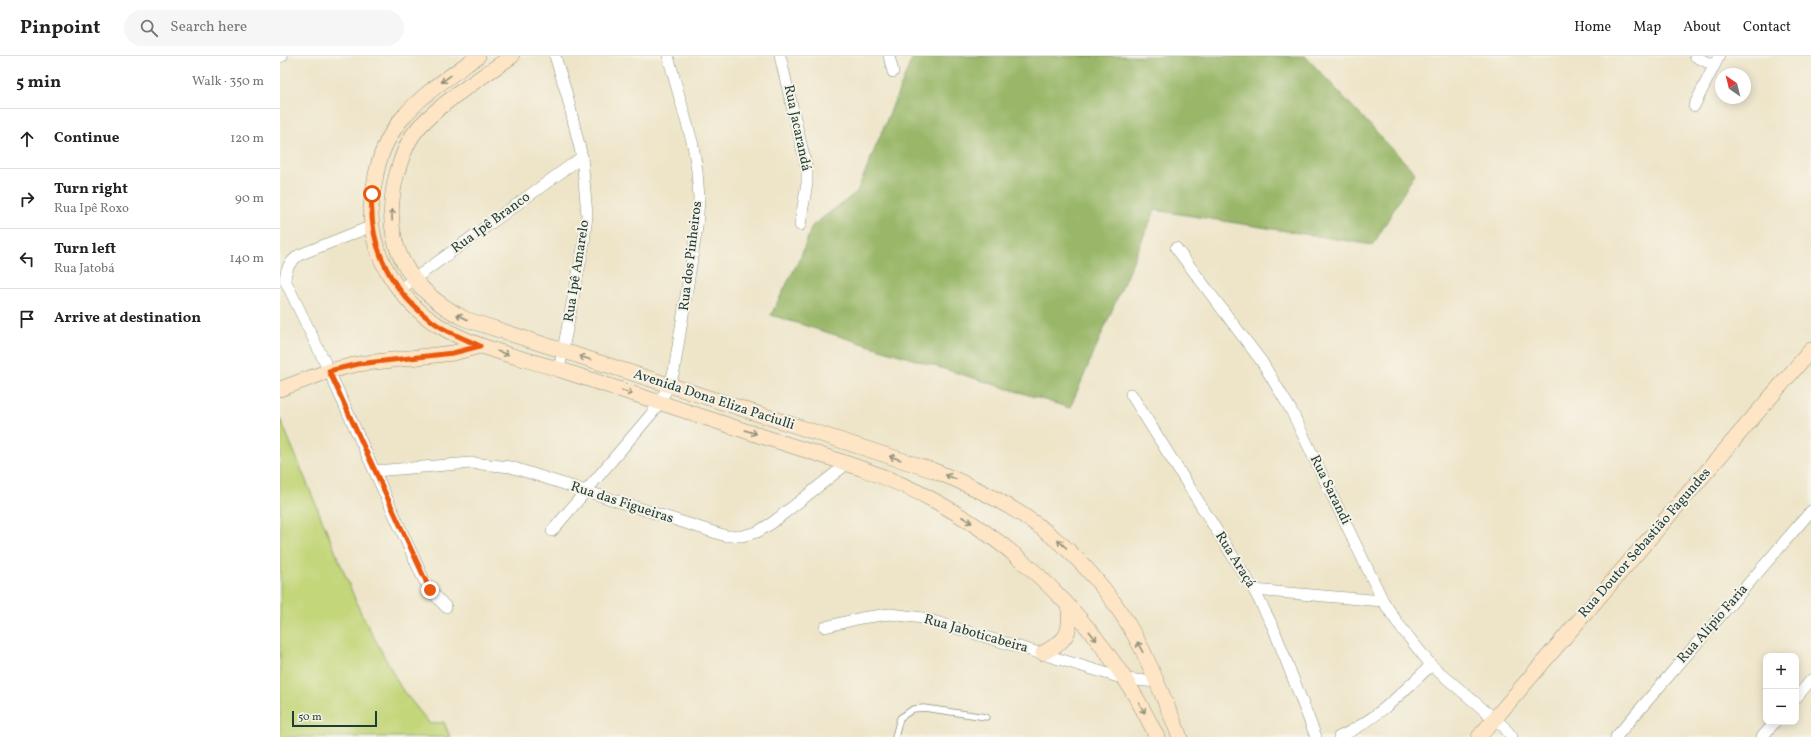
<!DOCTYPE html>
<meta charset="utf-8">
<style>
body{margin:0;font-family:Vollkorn,serif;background:#f6f6f6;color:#222}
.controls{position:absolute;right:12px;bottom:12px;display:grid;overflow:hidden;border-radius:8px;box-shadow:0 2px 10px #0003}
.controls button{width:36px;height:36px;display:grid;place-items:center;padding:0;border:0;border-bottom:1px solid #e0e0e0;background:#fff;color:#222;font:20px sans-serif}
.compass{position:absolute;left:1435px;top:12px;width:36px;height:36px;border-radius:50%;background:#fff;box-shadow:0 2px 10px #0003;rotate:325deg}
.scale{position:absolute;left:12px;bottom:10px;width:85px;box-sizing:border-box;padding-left:4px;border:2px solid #1f3d34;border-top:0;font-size:11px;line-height:14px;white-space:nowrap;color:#1f3d34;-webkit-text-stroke:3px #f7f3e8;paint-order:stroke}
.stop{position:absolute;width:12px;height:12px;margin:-9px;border:3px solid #ea580c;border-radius:50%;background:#fff}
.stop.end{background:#ea580c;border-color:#fff;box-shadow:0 1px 4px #0008}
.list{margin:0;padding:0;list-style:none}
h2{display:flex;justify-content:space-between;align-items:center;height:52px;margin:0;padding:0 16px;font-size:17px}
h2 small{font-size:13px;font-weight:400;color:#767676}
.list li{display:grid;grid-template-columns:26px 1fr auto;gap:12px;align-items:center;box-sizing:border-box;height:60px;padding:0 16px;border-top:1px solid #e0e0e0}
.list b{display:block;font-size:15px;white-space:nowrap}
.list p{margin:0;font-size:13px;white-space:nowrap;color:#767676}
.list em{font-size:13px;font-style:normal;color:#767676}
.icon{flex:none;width:22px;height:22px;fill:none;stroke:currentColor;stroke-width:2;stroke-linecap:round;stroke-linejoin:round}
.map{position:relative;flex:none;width:1531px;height:681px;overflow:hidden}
header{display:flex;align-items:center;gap:24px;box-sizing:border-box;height:56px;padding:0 20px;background:#fff;border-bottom:1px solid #e0e0e0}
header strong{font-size:19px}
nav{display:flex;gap:22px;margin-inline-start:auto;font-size:14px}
.search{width:280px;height:36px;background:#f6f6f6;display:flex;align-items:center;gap:10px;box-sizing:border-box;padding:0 14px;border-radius:22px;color:#767676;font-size:15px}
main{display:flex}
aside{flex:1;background:#fff}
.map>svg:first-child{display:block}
.green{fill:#c3d679;stroke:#718a56}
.forest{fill:#9ab769;stroke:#5c7a4e}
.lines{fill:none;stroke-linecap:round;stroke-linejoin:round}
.lane-casing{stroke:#86917e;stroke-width:7}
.street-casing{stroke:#86917e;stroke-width:12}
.secondary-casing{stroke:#86917e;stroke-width:16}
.lane{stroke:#fff;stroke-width:5.5}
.street{stroke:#fff;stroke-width:11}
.secondary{stroke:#fde5c5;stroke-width:15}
.oneway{stroke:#8e917c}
.route{stroke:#ea580c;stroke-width:5}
.labels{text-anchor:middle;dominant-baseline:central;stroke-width:4;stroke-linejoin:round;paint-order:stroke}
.street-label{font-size:14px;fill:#1f3d34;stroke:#f7f3e8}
</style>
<header>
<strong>Pinpoint</strong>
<div class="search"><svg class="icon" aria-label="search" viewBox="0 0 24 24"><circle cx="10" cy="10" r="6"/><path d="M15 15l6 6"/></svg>Search here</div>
<nav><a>Home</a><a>Map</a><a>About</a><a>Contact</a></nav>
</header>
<main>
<aside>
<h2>5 min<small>Walk · 350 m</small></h2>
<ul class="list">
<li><svg class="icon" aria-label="ahead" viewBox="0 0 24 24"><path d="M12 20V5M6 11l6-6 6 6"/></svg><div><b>Continue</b></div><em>120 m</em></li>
<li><svg class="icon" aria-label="right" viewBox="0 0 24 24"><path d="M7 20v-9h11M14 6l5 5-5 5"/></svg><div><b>Turn right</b><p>Rua Ipê Roxo</p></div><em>90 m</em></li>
<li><svg class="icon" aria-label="left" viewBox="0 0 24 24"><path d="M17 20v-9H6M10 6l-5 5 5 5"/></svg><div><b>Turn left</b><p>Rua Jatobá</p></div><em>140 m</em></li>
<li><svg class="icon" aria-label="arrive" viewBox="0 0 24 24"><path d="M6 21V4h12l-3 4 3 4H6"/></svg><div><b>Arrive at destination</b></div></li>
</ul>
</aside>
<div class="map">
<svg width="1531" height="681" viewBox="0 0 1531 681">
<rect width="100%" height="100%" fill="#f7f3e8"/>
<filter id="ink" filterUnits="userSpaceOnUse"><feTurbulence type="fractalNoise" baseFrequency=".025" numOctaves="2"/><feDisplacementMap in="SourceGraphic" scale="8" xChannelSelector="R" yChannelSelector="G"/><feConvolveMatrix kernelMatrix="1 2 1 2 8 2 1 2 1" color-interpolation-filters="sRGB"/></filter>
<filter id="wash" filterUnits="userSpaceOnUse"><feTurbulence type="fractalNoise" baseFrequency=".012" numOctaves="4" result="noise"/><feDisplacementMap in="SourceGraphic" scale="16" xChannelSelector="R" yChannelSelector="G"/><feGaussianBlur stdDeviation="0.9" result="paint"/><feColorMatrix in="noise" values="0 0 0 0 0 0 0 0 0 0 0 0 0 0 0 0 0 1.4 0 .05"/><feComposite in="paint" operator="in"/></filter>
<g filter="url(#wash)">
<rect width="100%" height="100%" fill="#eee5c9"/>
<path class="green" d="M0 362 80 555 121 632 150 668 164 666 170 681H0Z"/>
<path class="forest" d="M640 0H1025L1135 117 1093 189 875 154 790 352 491 259 521 200 532 170 577 136 632 3Z"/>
</g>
<g filter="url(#ink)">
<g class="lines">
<g class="lane-casing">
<path id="lane" d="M615 681 620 662 633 653 644 652 706 661"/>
</g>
<g class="street-casing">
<g id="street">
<path d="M275 0 287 39 302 101 307 159 304 187 279 314"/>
<path d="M500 0 527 113V127L520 169"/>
<path d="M609 0 613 16"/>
<path d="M1415 0 1434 10"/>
<path d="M0 1 2 0"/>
<path d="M1414 50 1439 0"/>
<path d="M92 170 19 199C9 207 6 212 5 224L49 315 143 522 150 534 166 551"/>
<path d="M896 192 982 306 1011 354 1103 545 1119 569 1151 609 1224 671 1232 681"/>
<path d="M119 234 302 101"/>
<path d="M851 338 974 534 993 571 1036 681"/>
<path d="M95 415 191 407 231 411 446 480H462L477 476 492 467 568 407"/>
<path d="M272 475 373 356 389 330 394 315 417 171 419 142 417 115 413 89 388 0"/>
<path d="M974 534 1103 545"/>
<path d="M545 571 581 562 610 558 643 562 845 623 877 626"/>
<path d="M1516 642 1531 624"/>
<path d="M1059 681C1095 665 1123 636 1151 609"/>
<path d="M1336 681 1531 455"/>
<path d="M1482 681 1495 666"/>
</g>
</g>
<g class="secondary-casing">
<g id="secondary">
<path d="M198 0C171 20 141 38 120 65 106 83 98 103 95 125 93 135 91 145 91 155 90 200 121 246 158 269 196 293 240 301 281 314 348 336 414 358 481 380 540 399 600 415 655 445 751 497 830 582 877 681"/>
<path d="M232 0C204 20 155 50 135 76 125 89 120 106 116 121 100 186 127 233 185 263L652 414C747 450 816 502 863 595 876 623 888 652 900 681"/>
<path d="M0 333 49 315 78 308 173 297 200 290"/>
<path d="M763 597C787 584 791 579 789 551"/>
<path d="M1199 681 1531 294"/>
</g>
</g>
<use href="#lane" class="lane"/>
<use href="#street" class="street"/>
<use href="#secondary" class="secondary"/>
</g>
<defs><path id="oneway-shaft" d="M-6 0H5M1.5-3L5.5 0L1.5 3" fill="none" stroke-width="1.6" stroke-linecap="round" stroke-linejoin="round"/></defs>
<g class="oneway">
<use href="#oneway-shaft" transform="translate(166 23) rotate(144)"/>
<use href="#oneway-shaft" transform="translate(112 159) rotate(-92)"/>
<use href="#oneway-shaft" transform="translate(182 261) rotate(-154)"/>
<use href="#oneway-shaft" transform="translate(223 297) rotate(17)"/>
<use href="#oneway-shaft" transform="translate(305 302) rotate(-162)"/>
<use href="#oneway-shaft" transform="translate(347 336) rotate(18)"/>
<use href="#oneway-shaft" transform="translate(471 376) rotate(18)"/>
<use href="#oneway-shaft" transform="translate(615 402) rotate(-162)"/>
<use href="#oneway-shaft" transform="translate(671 421) rotate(-159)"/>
<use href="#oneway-shaft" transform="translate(687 464) rotate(33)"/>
<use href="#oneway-shaft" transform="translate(782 488) rotate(-138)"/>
<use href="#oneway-shaft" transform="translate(813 580) rotate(51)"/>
<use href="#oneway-shaft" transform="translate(860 591) rotate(-118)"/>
<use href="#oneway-shaft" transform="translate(862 652) rotate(60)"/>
</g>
</g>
<g class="lines" filter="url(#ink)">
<path class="route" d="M92 138C88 191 112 238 156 268 169 277 185 283 200 290L173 297 78 308 49 315 150 534"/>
</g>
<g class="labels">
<g class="street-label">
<text transform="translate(517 72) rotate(78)">Rua Jacarandá</text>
<text transform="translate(211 167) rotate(-36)">Rua Ipê Branco</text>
<text transform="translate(411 200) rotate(-83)">Rua dos Pinheiros</text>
<text transform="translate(297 215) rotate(-81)">Rua Ipê Amarelo</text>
<text transform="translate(434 344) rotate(18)">Avenida Dona Eliza Paciulli</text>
<text transform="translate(1050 434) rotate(64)">Rua Sarandi</text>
<text transform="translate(342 447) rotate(18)">Rua das Figueiras</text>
<text transform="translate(1365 487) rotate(-49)">Rua Doutor Sebastião Fagundes</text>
<text transform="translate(955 504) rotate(58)">Rua Araçá</text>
<text transform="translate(1433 568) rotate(-49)">Rua Alípio Faria</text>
<text transform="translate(696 578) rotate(16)">Rua Jaboticabeira</text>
</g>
</g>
</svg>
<div class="controls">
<button>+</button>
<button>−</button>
</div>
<svg class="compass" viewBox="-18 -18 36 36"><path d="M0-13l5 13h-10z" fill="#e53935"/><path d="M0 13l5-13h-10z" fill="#767676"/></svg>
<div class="scale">50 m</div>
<div class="stop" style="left:92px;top:138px"></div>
<div class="stop end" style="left:150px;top:534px"></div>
</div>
</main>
